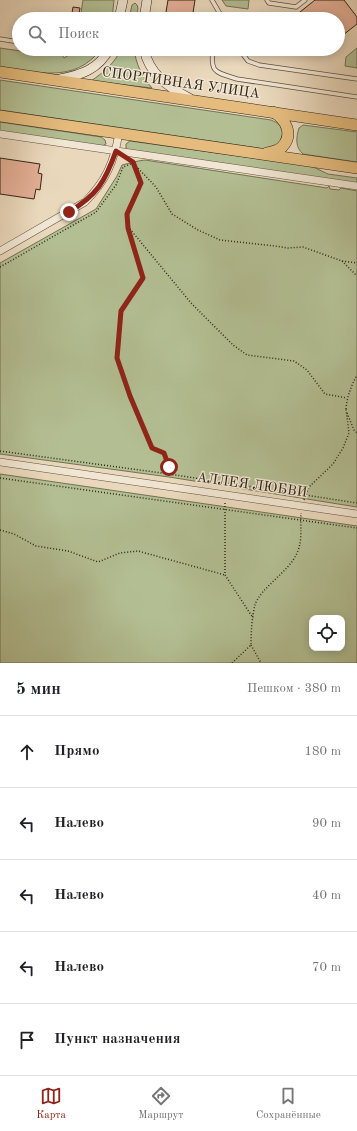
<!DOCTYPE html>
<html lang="ru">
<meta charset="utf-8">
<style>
body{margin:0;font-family:"Old Standard TT",serif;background:#f2f2f2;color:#202124}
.controls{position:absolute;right:12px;bottom:12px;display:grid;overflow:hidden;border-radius:8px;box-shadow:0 2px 10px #0003}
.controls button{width:36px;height:36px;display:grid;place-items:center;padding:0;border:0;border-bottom:1px solid #e0e0e0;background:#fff;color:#202124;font:20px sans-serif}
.stop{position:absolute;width:12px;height:12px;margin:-9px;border:3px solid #8f2418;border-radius:50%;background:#fff}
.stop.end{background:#8f2418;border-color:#fff;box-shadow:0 1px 4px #0008}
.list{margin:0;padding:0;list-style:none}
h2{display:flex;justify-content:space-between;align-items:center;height:52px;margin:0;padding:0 16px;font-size:17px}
h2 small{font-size:13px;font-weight:400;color:#757577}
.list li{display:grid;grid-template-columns:26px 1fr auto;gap:12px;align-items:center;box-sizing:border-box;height:72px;padding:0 16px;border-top:1px solid #e0e0e0}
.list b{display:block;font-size:15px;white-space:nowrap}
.list em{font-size:13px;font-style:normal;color:#757577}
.icon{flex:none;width:22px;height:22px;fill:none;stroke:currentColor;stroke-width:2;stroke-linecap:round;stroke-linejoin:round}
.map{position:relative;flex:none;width:357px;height:663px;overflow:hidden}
.search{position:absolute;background:#fff;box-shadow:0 2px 10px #0003;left:12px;right:12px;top:12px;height:44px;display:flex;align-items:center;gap:10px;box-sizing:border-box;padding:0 14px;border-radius:22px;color:#757577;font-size:15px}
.sheet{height:412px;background:#fff}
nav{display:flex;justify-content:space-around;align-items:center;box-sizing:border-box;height:56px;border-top:1px solid #e0e0e0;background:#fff;font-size:11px;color:#757577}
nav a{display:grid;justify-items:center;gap:2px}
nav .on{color:#8f2418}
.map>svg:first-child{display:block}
.green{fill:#b3bf93;stroke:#727256;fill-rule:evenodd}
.building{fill:#e3af96;stroke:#312619}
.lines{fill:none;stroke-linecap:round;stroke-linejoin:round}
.service-casing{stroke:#5f5242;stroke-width:5}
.minor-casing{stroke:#5f5242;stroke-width:8}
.secondary-casing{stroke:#312619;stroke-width:10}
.primary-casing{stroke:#312619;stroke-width:12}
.path{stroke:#312619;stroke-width:1.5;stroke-dasharray:1 2;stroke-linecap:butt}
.service{stroke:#f1e6d3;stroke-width:3.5}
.minor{stroke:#f1e6d3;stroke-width:7}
.secondary{stroke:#f1e6d3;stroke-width:9}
.primary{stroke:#e5bc7e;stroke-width:11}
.route{stroke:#8f2418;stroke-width:5}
.labels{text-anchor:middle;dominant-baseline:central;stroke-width:3;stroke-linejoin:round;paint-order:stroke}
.street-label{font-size:14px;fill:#312619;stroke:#f1e6d3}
</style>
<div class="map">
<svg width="357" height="663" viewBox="0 0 357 663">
<rect width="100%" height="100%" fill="#ead8bc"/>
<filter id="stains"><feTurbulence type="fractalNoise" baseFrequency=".005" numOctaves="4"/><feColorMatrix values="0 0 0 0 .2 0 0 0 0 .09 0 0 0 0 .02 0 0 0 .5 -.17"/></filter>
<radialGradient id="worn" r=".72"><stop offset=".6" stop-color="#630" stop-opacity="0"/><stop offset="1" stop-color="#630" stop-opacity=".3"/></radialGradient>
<g class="green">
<path d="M83 0H114L112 19H80Z"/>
<path d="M222 0H249L248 9 226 6Z"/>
<path d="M135 3 137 5 138 8 136 19H129L132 5Z"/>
<path d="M0 48 48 55 56 54 60 52 64 58 69 55 66 49H101C75 84 37 72 0 67Z"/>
<path d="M357 48V68L345 66 346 57Z"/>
<path d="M121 49H134C136 64 142 77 152 88L91 81C104 72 115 63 121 49Z"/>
<path d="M0 80 271 120C285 126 285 133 278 145L265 149 0 110Z"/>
<path d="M0 122 101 137 105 140 106 144 102 146 0 132Z"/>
<path d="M303 125 357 132V162L303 154C295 147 296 138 299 128Z"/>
<path d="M130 141 311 166 328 174 357 178V185L126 150V144Z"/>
<path d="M145 160 327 188 329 186 330 189 339 190 341 188 357 191V507L169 477 0 454V263L96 209 117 176 122 165C130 163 136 161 145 160Z"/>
<path d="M0 474 357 526V663H0ZM312 618H342V648H312Z"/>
</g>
<g class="building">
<path d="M168 0H195L192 19H169L166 12Z"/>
<path d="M315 0H344L357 17V24L338 39V19H298L295 16Z"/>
<path d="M73 7 80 8 78 19H71Z"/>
<path d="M0 158 40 164 38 173 42 174 40 190 36 189 34 199 0 194Z"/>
</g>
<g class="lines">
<g class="service-casing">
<g id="service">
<path d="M212 0 223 19"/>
<path d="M267 0 269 3 296 7 305 0"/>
<path d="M146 16 154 19"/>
<path d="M0 39 19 42"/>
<path d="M213 49C210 73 215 72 237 79L357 97"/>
<path d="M239 49 248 61 259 65 357 79"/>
</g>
</g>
<g class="minor-casing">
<g id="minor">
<path d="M0 134 357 186"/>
<path d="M0 251 85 202C106 181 114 162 119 133"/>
<path d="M0 462 357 514"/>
</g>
</g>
<g class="secondary-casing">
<g id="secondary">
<path d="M119 19 123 0"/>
<path d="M144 19 147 0"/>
<path d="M144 49C149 74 168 87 189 98"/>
<path d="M60 79C81 75 99 69 109 49"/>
</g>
</g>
<g class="primary-casing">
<g id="primary">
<path d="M0 72 357 125"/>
<path d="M0 116 357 168"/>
<path d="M267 153C272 152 278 151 282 147 294 135 286 119 273 112"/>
</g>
</g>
<g class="path">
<path d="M134 164 156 187 172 214 198 230 220 240 275 246 288 248 303 247 342 261 357 263"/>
<path d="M130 229 191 303 233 345 247 355 294 361 307 370 325 394 347 398"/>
<path d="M342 261 357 276"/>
<path d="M0 267 96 212 116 185 123 167 133 163 141 183 127 213 128 228 143 278 121 311 117 358 130 396 152 449 164 453 169 467V474"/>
<path d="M346 409C347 397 351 386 357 375"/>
<path d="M347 413 354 430 357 433"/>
<path d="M0 451 169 474 357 503"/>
<path d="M0 478 357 528"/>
<path d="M304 500 309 487 333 464 343 448 349 433 346 409"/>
<path d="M225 503V575L253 618"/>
<path d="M0 530 14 534 36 546 68 551 98 562 120 553 138 551 225 575"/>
<path d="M251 645 261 663"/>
<path d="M232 663 251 645C251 633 252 616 255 605 260 588 289 572 297 553 303 540 300 527 301 513"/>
</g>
<use href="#service" class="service"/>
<use href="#minor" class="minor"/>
<use href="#secondary" class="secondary"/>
<use href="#primary" class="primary"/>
</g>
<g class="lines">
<path class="route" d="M69 212C97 195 105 182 116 151L133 162 141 183 127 214 128 228 143 278 121 311 117 358 130 396 152 448 164 453 169 467"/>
</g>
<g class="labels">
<g class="street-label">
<text transform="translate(181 83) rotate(8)">СПОРТИВНАЯ УЛИЦА</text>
<text transform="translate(252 485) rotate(8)">АЛЛЕЯ ЛЮБВИ</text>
</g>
</g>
<rect width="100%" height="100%" filter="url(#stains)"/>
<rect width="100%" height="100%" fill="url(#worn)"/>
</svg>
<div class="controls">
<button><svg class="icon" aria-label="locate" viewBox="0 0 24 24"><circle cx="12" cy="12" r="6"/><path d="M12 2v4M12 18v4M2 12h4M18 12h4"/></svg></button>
</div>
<div class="stop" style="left:169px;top:467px"></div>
<div class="stop end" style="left:69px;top:212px"></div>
<div class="search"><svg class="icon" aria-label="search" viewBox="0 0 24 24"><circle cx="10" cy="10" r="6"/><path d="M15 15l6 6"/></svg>Поиск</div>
</div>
<section class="sheet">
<h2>5 мин<small>Пешком · 380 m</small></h2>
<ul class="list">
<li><svg class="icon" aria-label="ahead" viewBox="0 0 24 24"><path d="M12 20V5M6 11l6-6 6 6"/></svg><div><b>Прямо</b></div><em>180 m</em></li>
<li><svg class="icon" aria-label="left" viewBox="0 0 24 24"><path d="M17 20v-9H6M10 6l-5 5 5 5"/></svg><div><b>Налево</b></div><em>90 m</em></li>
<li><svg class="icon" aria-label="left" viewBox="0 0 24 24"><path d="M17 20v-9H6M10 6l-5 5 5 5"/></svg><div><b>Налево</b></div><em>40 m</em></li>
<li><svg class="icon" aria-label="left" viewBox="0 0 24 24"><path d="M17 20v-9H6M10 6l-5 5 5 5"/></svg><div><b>Налево</b></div><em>70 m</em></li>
<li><svg class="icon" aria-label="arrive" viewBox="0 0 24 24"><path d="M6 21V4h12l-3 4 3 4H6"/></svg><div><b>Пункт назначения</b></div></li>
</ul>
</section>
<nav>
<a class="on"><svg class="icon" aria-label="map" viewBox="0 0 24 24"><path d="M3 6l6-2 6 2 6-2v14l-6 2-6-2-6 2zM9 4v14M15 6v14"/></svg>Карта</a>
<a><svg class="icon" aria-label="directions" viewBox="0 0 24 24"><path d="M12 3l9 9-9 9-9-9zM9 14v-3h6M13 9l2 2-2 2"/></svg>Маршрут</a>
<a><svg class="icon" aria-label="saved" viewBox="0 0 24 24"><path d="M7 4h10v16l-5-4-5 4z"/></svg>Сохранённые</a>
</nav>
